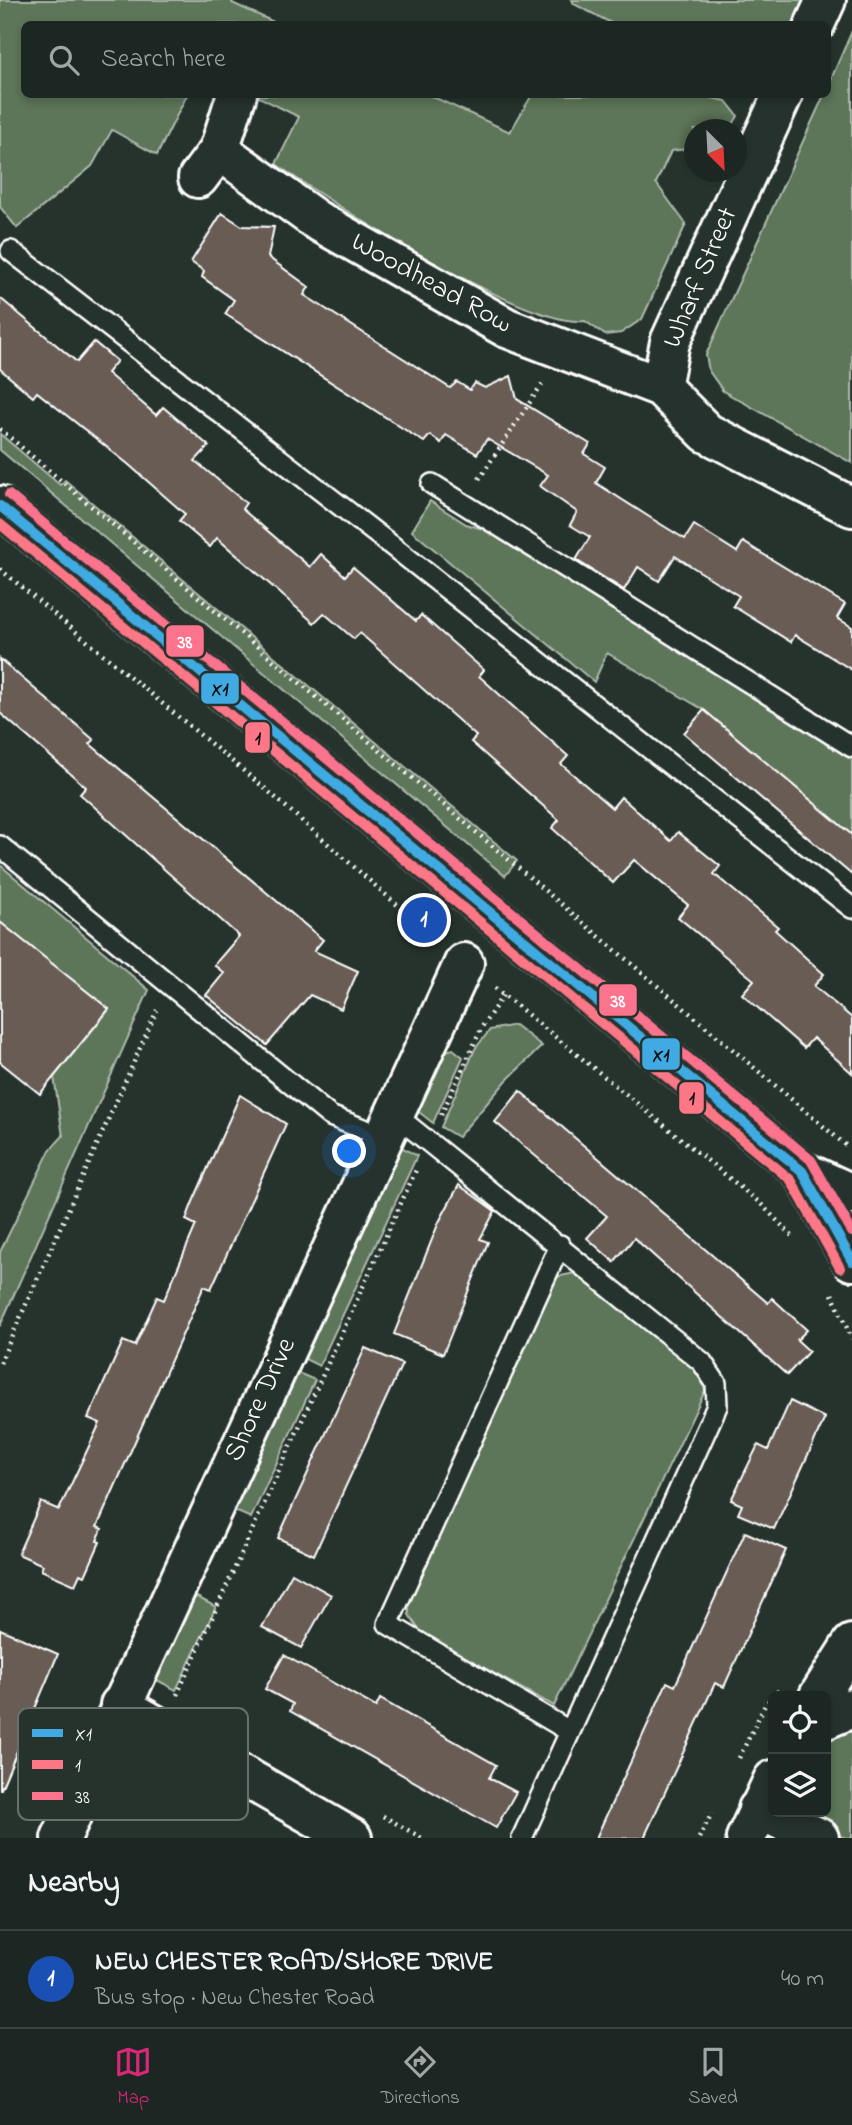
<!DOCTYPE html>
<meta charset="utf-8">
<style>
body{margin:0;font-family:"Indie Flower",sans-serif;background:#252e2a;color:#f1f3f6}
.controls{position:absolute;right:21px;bottom:21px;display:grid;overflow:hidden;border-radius:10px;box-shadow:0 4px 10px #0003}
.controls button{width:63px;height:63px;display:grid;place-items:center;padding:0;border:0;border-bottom:2px solid #3a4340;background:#1c2622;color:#f1f3f6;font:35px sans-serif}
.compass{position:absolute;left:684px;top:119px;width:63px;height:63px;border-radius:50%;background:#1c2622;box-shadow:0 4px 10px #0003;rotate:156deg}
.you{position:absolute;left:350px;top:1152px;width:24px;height:24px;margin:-18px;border:5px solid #fff;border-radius:50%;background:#1a73e8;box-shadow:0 0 0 10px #1a73e833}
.badge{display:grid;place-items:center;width:46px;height:46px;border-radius:50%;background:#db2777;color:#fff;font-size:23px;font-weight:700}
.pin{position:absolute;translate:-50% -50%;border:4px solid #fff;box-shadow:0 2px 7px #0006}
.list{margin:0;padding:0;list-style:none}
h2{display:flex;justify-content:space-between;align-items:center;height:91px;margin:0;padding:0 28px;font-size:30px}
h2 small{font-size:23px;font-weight:400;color:#a0a5a5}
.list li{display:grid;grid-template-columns:46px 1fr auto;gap:21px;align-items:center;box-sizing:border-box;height:98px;padding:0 28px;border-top:2px solid #3a4340}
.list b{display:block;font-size:26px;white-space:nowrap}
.list p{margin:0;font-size:23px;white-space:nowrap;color:#a0a5a5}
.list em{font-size:23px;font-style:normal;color:#a0a5a5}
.icon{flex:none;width:38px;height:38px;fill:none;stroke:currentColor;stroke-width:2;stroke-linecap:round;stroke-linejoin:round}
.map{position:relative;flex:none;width:852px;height:1838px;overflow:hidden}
.search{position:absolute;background:#1c2622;box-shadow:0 4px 10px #0003;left:21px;right:21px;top:21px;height:77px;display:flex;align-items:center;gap:18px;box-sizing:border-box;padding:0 24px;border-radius:10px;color:#a0a5a5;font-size:26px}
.sheet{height:189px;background:#1c2622}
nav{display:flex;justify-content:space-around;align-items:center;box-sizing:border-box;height:98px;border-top:2px solid #3a4340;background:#1c2622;font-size:19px;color:#a0a5a5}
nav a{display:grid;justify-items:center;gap:4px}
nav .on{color:#db2777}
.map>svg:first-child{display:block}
.green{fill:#5d7459;stroke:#aebaac;stroke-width:2}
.building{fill:#675b54;stroke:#fff;stroke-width:2}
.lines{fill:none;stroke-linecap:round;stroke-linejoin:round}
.service-casing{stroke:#fff;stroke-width:24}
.minor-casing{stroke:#fff;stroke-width:44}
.trunk-casing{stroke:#fff;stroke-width:44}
.path{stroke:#fff;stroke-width:4.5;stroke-dasharray:2 5;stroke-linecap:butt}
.service{stroke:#26332d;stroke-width:19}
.minor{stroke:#26332d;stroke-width:38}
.trunk{stroke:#26332d;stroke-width:38}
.bus-1-casing{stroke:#26332d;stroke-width:16}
.bus-2-casing{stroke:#26332d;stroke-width:16}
.bus-3-casing{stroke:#26332d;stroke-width:16}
.bus-1{stroke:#41aae3;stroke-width:10}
.bus-2{stroke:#fd7786;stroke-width:10}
.bus-3{stroke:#fc738d;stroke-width:10}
.labels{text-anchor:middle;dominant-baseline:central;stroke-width:6;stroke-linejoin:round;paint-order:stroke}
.street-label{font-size:28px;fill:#fff;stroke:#26332d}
.key{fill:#26332d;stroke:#67706c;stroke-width:2}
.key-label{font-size:19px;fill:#fff}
.line-badge{stroke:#26332d;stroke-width:2.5}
.badge-label{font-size:19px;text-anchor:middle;font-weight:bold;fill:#fff}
.pale-badge-label{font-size:19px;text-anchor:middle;font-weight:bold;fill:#111}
</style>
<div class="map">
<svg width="852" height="1838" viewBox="0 0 852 1838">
<rect width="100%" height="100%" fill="#26332d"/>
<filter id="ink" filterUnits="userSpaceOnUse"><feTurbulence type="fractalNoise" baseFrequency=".0143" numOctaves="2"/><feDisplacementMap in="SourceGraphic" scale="14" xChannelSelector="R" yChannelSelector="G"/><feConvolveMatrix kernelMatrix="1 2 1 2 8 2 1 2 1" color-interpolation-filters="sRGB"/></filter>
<g filter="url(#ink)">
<g class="green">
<path d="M0 0H233L232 3 278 24H24V94L187 95 157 155 112 130 92 166 17 228 0 207Z"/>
<path d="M572 0H804L793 24H613L574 4Z"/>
<path d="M852 31V463L723 391 709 371 706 355 824 95 828 94V86Z"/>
<path d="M260 95H429L510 132 532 95H697L726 101 738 116 730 129 694 130V153L687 149 671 151 656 183 686 224 642 319 621 333 605 335 585 321C526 328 329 202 276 164L299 117 259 97Z"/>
<path d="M0 434 60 485 65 480 517 861 505 876 0 450Z"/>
<path d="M430 501 466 524 483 529 852 757V835L704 710 607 653 594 682 412 531Z"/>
<path d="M0 865 149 990 0 1326V1252L50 1150 63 1136 54 1077 109 1010 0 922Z"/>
<path d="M515 1025 542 1046 507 1080 458 1137 441 1127 475 1049 490 1030Z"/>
<path d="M453 1049 463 1057 433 1123 410 1105 431 1055Z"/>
<path d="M398 1145 417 1156 319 1366 299 1356Z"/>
<path d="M580 1272 701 1374 705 1391 554 1706 422 1634 409 1615V1603L556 1277Z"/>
<path d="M291 1370 315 1380 251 1518 228 1508Z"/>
<path d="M193 1595 216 1607 176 1690 153 1678Z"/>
<path d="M852 1721V1838C833 1838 821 1824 808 1812H826V1735Z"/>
</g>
<g class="building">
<path d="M222 213 242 226 274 227 268 257 309 287 304 295 450 388 457 382 470 390 475 383 485 388 511 376 517 399 590 444 584 454 605 467 596 483 654 520 685 539 694 525 737 552 743 542 845 604 837 618 852 627V670L795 635 791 642 733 606 739 596 675 556 659 581 638 567 624 590 576 560 590 537 570 525 577 512 540 486 548 475 487 439 477 454 446 435 441 443 430 435 424 442 225 314 234 300 202 277 204 271 191 262Z"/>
<path d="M0 298 77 362 94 342 117 361 107 373 156 415 163 407 209 446 195 461 246 503 242 509 310 567 321 554 345 576 353 567 416 621 421 615 484 670 479 676 568 756 561 764 612 808 621 797 671 841 678 832 720 866 714 874 778 927 775 930 824 974 814 986 852 1018V1073L813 1038 804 1048 742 994 754 980 678 917 688 905 634 860 613 883 552 828 559 820 471 742 476 736 360 633 354 639 324 613 314 623 217 538 210 547 179 521 185 514 128 464 37 392 33 397 0 369Z"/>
<path d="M0 659 94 740 90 744 323 940 314 951 358 971 341 1009 310 995 267 1045 206 995 224 973 214 965 239 936 80 794 86 787 0 713Z"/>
<path d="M704 710 852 835V875L684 733Z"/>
<path d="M0 922 109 1009 40 1094 0 1062Z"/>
<path d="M520 1091 768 1303 772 1298 807 1330 797 1340 809 1351 787 1375 634 1238 614 1262 587 1238 607 1216 495 1122Z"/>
<path d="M240 1095 286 1124 211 1289 204 1286 97 1527 102 1529 97 1541 100 1542 85 1576 80 1574 75 1585 41 1570 43 1565 18 1554 41 1502 59 1510 100 1423 88 1418 123 1341 135 1346 157 1297 164 1300 196 1225 186 1220 192 1204Z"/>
<path d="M459 1185 495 1211 480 1239 488 1242 443 1354 394 1334 439 1222Z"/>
<path d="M365 1348 402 1364 314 1555 278 1538Z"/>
<path d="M790 1401 825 1418 774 1529 738 1514 742 1505 731 1500 758 1445 768 1450Z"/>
<path d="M745 1532 786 1550 724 1687 715 1683 644 1838H596L667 1682 675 1686Z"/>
<path d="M292 1573 331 1595 301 1648 262 1627Z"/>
<path d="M0 1629 58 1654 1 1789H0Z"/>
<path d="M284 1655 376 1707 380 1699 496 1765 489 1778 516 1792 496 1828 290 1711 293 1704 265 1689Z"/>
</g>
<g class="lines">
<g class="service-casing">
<g id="service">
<path d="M11 251 391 545 852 908"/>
<path d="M432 484 852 747"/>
<path d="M0 846 330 1116 384 1137"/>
<path d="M394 1114 702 1362 716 1383 717 1406 522 1838"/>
<path d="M560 1245 388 1624 569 1731"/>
</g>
</g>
<g class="minor-casing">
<g id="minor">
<path d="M815 24 826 0"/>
<path d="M219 150 316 220 507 328 661 387 707 433 852 507"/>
<path d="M198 178 219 150 237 94"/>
<path d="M661 387 670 342 783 94"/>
<path d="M819 1696 852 1644"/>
<path d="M120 1705 352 1838"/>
<path d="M826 1719 852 1708"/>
<path d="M758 1809 819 1838"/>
<path d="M61 1838 464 963"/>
<path d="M746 1838 773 1780"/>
</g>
</g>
<g class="trunk-casing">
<g id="trunk">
<path d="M0 506 802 1171 852 1194"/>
<path d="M802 1171 852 1261"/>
</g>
</g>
<g class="path">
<path d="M0 429 849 1148"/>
<path d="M479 479 544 381"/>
<path d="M0 569 268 791 437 940"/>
<path d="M495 988 760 1203 792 1236"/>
<path d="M441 1115 482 1027 503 995"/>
<path d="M832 1294 852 1339"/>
<path d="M0 1363 157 1010"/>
<path d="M177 1695 417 1168"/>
<path d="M739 1758 765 1705 781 1688"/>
<path d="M383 1816 422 1838"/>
<path d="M699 1838 712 1813"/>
</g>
<use href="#service" class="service"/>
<use href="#minor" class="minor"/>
<use href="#trunk" class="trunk"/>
<g class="bus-1-casing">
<path id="bus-1" d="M0 506 802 1171 852 1261"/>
</g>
<g class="bus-2-casing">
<path id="bus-2" d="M0 524 791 1180 840 1268"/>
</g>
<g class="bus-3-casing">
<path id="bus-3" d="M9 495 811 1160 852 1232"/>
</g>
<use href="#bus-1" class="bus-1"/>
<use href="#bus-2" class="bus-2"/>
<use href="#bus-3" class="bus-3"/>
</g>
</g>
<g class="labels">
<g class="street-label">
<text transform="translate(701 278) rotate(-67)">Wharf Street</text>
<text transform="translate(431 284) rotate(29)">Woodhead Row</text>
<text transform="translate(261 1400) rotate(-65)">Shore Drive</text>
</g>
</g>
<rect x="18" y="1708" width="230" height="112" rx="10" class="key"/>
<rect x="32" y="1729" width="31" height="8" fill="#41aae3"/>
<rect x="32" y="1760" width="31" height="9" fill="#fd7786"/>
<rect x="32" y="1792" width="31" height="8" fill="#fc738d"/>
<g class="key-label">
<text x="75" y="1740">X1</text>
<text x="75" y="1771">1</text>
<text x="75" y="1803">38</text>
</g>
<g class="line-badge">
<rect x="165" y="624" width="40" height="34" rx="7" fill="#fc738d"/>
<rect x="200" y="672" width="40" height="33" rx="7" fill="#41aae3"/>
<rect x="244" y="721" width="27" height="33" rx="7" fill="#fd7786"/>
<rect x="598" y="983" width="40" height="34" rx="7" fill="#fc738d"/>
<rect x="641" y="1037" width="40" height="34" rx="7" fill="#41aae3"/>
<rect x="678" y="1081" width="27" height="34" rx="7" fill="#fd7786"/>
</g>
<g class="badge-label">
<text x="185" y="648">38</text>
<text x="618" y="1007">38</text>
</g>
<g class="pale-badge-label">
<text x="220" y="695">X1</text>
<text x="258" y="744">1</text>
<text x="661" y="1061">X1</text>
<text x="692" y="1104">1</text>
</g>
</svg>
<div class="controls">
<button><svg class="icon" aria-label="locate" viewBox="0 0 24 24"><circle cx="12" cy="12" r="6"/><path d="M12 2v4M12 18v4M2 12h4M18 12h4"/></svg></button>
<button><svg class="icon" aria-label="layers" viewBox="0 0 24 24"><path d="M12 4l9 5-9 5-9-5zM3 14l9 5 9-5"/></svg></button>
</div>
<svg class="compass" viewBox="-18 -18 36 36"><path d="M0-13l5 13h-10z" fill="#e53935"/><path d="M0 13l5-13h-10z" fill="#a0a5a5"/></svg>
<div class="you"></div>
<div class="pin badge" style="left:424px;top:920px;background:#1a4fb4">1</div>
<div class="search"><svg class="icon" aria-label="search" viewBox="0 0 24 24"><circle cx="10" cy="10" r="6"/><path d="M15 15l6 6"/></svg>Search here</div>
</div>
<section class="sheet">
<h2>Nearby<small></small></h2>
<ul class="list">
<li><span class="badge" style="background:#1a4fb4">1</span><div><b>NEW CHESTER ROAD/SHORE DRIVE</b><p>Bus stop · New Chester Road</p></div><em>40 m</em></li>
</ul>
</section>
<nav>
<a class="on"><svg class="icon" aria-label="map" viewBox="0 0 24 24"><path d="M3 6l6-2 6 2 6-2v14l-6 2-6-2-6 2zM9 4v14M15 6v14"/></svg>Map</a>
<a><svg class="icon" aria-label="directions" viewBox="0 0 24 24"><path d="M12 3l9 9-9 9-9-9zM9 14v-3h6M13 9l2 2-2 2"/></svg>Directions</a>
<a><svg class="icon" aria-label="saved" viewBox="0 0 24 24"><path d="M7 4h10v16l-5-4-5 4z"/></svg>Saved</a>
</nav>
